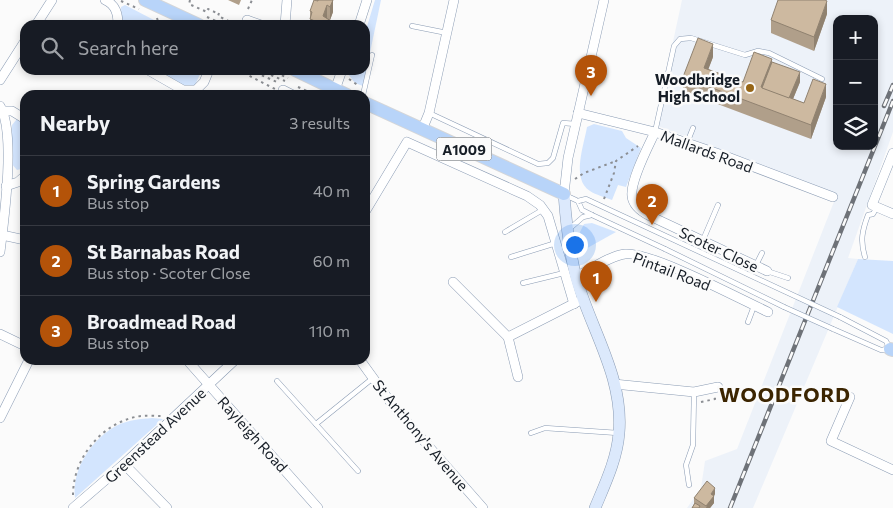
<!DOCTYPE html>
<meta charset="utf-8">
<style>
body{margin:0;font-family:Commissioner,sans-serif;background:#242831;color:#f1f3f6}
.controls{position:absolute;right:15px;top:15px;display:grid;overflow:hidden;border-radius:10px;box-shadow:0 2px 8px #0003}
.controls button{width:45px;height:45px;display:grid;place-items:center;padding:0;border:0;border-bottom:1px solid #363941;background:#171b24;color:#f1f3f6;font:25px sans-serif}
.you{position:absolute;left:574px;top:244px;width:18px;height:18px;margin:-12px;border:4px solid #fff;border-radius:50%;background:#1a73e8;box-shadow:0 0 0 8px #1a73e833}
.badge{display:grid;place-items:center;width:32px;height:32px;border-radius:50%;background:#b45309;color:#fff;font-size:16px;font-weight:700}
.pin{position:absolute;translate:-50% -41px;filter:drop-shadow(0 1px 2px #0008)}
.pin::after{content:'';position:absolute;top:26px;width:18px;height:15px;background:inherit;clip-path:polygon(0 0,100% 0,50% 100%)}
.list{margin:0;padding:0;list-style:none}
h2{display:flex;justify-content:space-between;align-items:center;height:65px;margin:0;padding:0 20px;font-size:21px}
h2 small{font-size:16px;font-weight:400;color:#9ea1a6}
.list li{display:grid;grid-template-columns:32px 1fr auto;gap:15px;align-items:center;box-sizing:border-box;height:70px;padding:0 20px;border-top:1px solid #363941}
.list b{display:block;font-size:19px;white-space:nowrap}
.list p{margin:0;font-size:16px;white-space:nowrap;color:#9ea1a6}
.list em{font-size:16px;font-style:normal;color:#9ea1a6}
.icon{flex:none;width:28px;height:28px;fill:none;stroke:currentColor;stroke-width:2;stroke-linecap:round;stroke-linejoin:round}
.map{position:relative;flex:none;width:893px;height:508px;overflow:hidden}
.search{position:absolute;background:#171b24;box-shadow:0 2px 8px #0003;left:20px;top:20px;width:350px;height:55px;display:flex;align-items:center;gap:12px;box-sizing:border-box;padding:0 18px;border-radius:15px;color:#9ea1a6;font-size:19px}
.panel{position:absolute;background:#171b24;box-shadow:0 2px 8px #0003;left:20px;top:90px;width:350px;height:275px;border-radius:15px}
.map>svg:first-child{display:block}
.built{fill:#edf2f9;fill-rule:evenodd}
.green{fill:#d3e5fe}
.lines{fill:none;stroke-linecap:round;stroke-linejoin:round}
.lane-casing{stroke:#8b9cb4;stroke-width:5.5}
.street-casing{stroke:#8b9cb4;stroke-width:10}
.secondary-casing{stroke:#8b9cb4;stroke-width:12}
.primary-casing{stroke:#d5d6d8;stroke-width:14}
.path{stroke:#8b8e93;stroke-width:2;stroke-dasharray:2.5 4;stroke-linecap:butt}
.lane{stroke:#fff;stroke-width:4.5}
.street{stroke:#fff;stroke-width:9}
.secondary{stroke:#dce9fc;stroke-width:11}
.primary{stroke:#b8d4f9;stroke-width:12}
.rail-casing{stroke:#6e7278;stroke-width:4.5}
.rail{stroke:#fbfbfb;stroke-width:2.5;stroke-dasharray:8;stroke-linecap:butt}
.lane-bridge-casing{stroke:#8b9cb4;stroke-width:5.5;stroke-linecap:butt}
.lane-bridge{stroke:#fff;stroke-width:4.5}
.wall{fill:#b09f8a}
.shaded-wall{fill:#908270}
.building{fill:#cdb9a0;stroke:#908270}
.poi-dot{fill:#976617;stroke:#fbfbfb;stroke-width:2}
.labels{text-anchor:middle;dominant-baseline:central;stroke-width:5;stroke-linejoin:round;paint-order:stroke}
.shield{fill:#fbfbfb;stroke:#5b6067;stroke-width:1}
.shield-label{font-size:14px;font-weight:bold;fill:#171e27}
.poi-label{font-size:15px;font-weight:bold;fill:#171e27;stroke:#fbfbfb;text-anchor:end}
.street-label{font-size:15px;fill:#171e27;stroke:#fbfbfb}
.district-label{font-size:20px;font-weight:bold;letter-spacing:1px;fill:#3c2501;stroke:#fbfbfb}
</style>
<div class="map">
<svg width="893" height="508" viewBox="0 0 893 508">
<rect width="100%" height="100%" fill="#fbfbfb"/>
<path class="built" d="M682 0H893V132L848 258 858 259 753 508H687L701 488 705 461 737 449 837 194 655 125ZM837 19H874V146H837Z"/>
<g class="green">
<path d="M375 0H381L363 86 355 83 348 74 349 70H365V33Z"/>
<path d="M125 5 154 20 156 25H122L121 7Z"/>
<path d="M159 70H202L195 85 189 88 161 74Z"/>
<path d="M17 119 25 122V168L17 170 11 163 12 125Z"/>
<path d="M594 124 622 131 626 138 641 148 626 187 618 185 612 200C605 197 596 195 590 191 571 179 584 145 587 127Z"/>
<path d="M592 223 616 232 582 251 580 232 584 224Z"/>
<path d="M858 259 893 261V334L837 307Z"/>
<path d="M152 418 163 419 75 498C71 469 93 437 118 425 129 420 140 419 152 418Z"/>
</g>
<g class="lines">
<g class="lane-casing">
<g id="lane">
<path d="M412 26 447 33"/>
<path d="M363 95 372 55"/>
<path d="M429 113 538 164 548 163 553 158 563 123 576 124"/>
<path d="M655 132 674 46 680 39 691 38 745 55 758 51 769 53 822 79"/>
<path d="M687 143 693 128"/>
<path d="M565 195 578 201 582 210 592 215"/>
<path d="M568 230 583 217 592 215"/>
<path d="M505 232 544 209"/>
<path d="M703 240 718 205"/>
<path d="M665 249 784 307"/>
<path d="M511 257 556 243"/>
<path d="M865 257C860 241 862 231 868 215L873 214 877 207"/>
<path d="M756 265 762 253"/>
<path d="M767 271 788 278"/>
<path d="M523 283 564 273"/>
<path d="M748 322 754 306"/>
<path d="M833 329 881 350 890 349 886 341 840 317"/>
<path d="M277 381 358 471"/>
<path d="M316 424 373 378"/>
<path d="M531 433 545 428 618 433"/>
<path d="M689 485 686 465 693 445 694 392"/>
</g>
</g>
<g class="street-casing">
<g id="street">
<path d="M105 0C116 5 118 14 118 25"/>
<path d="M247 20 261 25"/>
<path d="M36 25 52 0"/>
<path d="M285 25 287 0"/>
<path d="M359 25 367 0"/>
<path d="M148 70 183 90H196L204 82 209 70"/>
<path d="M0 80 25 41"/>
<path d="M283 90 293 95"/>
<path d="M335 90 342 70"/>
<path d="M0 106C16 132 4 220 0 252"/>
<path d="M4 111H12L25 119"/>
<path d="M578 113 655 132 725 156 833 197"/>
<path d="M422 130 429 113 454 0"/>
<path d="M655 132C648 147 630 181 632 196 633 206 642 212 650 216L767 271"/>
<path d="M893 153 872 205 893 214"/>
<path d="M6 186 18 182 25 176"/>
<path d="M564 194 568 158 604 0"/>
<path d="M365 212 407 142 527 196 540 205 548 216 574 304"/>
<path d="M2 235 25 240"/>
<path d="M576 277C590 270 609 256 625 254 650 251 740 299 768 312"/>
<path d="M453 282 508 337 518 377"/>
<path d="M0 334 25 346"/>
<path d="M508 337 577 302"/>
<path d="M187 360 318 508"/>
<path d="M360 360 394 407 483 508"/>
<path d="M614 384 694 392 718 387"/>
<path d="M850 397 831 441 893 470"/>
<path d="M0 418 29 360"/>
<path d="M124 464 167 508"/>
<path d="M73 508 124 464 235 360"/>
</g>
</g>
<g class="secondary-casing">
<path id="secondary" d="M564 194C566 222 569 250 576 277 590 328 624 377 619 433 617 459 605 484 595 508"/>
</g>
<g class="primary-casing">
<g id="primary">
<path d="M145 0 199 25"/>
<path d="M295 70 347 95"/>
<path d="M365 103 564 194"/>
<path d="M890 349 893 350"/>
</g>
</g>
<g class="path">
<path d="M190 0 189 4 207 12 208 9 219 14"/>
<path d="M121 1 139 9"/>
<path d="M248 9 252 0"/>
<path d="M219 13 218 16 237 25"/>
<path d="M207 17 225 25"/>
<path d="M157 18 159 25"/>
<path d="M238 70 275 89"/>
<path d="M250 70 279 83"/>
<path d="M259 70 285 81"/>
<path d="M270 70 288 78"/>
<path d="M324 71H333"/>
<path d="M349 79 359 86"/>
<path d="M298 87 316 95"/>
<path d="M575 179 584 173 616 161"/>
<path d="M604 199 614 173 616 161 638 146"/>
<path d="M701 402 715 399V396"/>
<path d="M73 495C73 459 100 425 135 417 144 415 154 416 162 416"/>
</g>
<use href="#lane" class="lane"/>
<use href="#street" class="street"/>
<use href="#secondary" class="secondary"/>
<use href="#primary" class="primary"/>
<g class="rail-casing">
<g id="rail">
<path d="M884 106 893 85"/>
<path d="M730 508 893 101"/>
</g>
</g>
<use href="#rail" class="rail"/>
<g class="lane-bridge-casing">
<g id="lane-bridge">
<path d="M578 201 586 199 840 317"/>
<path d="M592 215 665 249"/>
<path d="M784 307 833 329"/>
</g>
</g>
<use href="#lane-bridge" class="lane-bridge"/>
</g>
<g class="wall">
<path d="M228 0H241L239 5Z"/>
<path d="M317 0H333V12L330 20 331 25H310V11L317 1Z"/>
<path d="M827 14 814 51 771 33V20Z"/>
<path d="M713 57 708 69 743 82 772 62 800 82 793 99 804 103 826 97 811 139 683 91V77Z"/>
<path d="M715 494 714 496V503L710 508H692L694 504V498Z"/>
</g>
<g class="shaded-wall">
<path d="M330 0H333V12L330 20Z"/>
<path d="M827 1V14L814 51V37Z"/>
<path d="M327 5V19L323 16Z"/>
<path d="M713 44V57L704 81V68Z"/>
<path d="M772 59V72L764 92 761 87Z"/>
<path d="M800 72V82L788 111V100Z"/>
<path d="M826 84V97L811 139V125Z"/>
<path d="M715 488V494L714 496V503L710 508H706L711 494Z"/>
</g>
<g class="building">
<path d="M314 0 318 1V0H333L330 7 327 5 323 16 331 21 330 25H325L310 19 312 12 310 11Z"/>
<path d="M778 0H825L827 1 814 37 771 20Z"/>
<path d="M698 38 713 44 704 68 743 82 754 52 772 59 761 87 804 103 813 79 826 84 811 125 683 77Z"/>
<path d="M772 62 800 72 789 98 762 88Z"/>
<path d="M707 481 715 488 711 494 714 496 706 506 694 498Z"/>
<path d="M695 503 700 506 699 508H692Z"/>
</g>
<circle class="poi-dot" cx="750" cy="88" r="5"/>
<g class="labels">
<rect class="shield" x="436.5" y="137.5" width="55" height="23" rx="4"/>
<g class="shield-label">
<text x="464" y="149">A1009</text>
</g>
<g class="poi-label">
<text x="740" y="79">Woodbridge<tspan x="740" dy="17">High School</tspan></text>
</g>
<g class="street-label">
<text transform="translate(707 151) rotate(20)">Mallards Road</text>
<text transform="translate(719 249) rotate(25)">Scoter Close</text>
<text transform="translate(672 271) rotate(21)">Pintail Road</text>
<text transform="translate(253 434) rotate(48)">Rayleigh Road</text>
<text transform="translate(155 435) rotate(-43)">Greenstead Avenue</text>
<text transform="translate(421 435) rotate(50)">St Anthony's Avenue</text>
</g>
<g class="district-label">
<text x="785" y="394">WOODFORD</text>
</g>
</g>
</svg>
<div class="controls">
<button>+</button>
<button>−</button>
<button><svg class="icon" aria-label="layers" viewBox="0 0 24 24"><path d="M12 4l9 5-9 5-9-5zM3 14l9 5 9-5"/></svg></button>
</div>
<div class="you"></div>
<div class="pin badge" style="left:596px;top:302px">1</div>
<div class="pin badge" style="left:652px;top:225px">2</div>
<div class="pin badge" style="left:591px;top:96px">3</div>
<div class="search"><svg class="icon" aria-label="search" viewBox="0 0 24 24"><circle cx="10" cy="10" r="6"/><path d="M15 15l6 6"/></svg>Search here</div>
<section class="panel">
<h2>Nearby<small>3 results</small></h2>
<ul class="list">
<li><span class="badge">1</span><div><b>Spring Gardens</b><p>Bus stop</p></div><em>40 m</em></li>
<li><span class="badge">2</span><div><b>St Barnabas Road</b><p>Bus stop · Scoter Close</p></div><em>60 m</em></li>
<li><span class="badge">3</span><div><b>Broadmead Road</b><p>Bus stop</p></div><em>110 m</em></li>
</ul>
</section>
</div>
